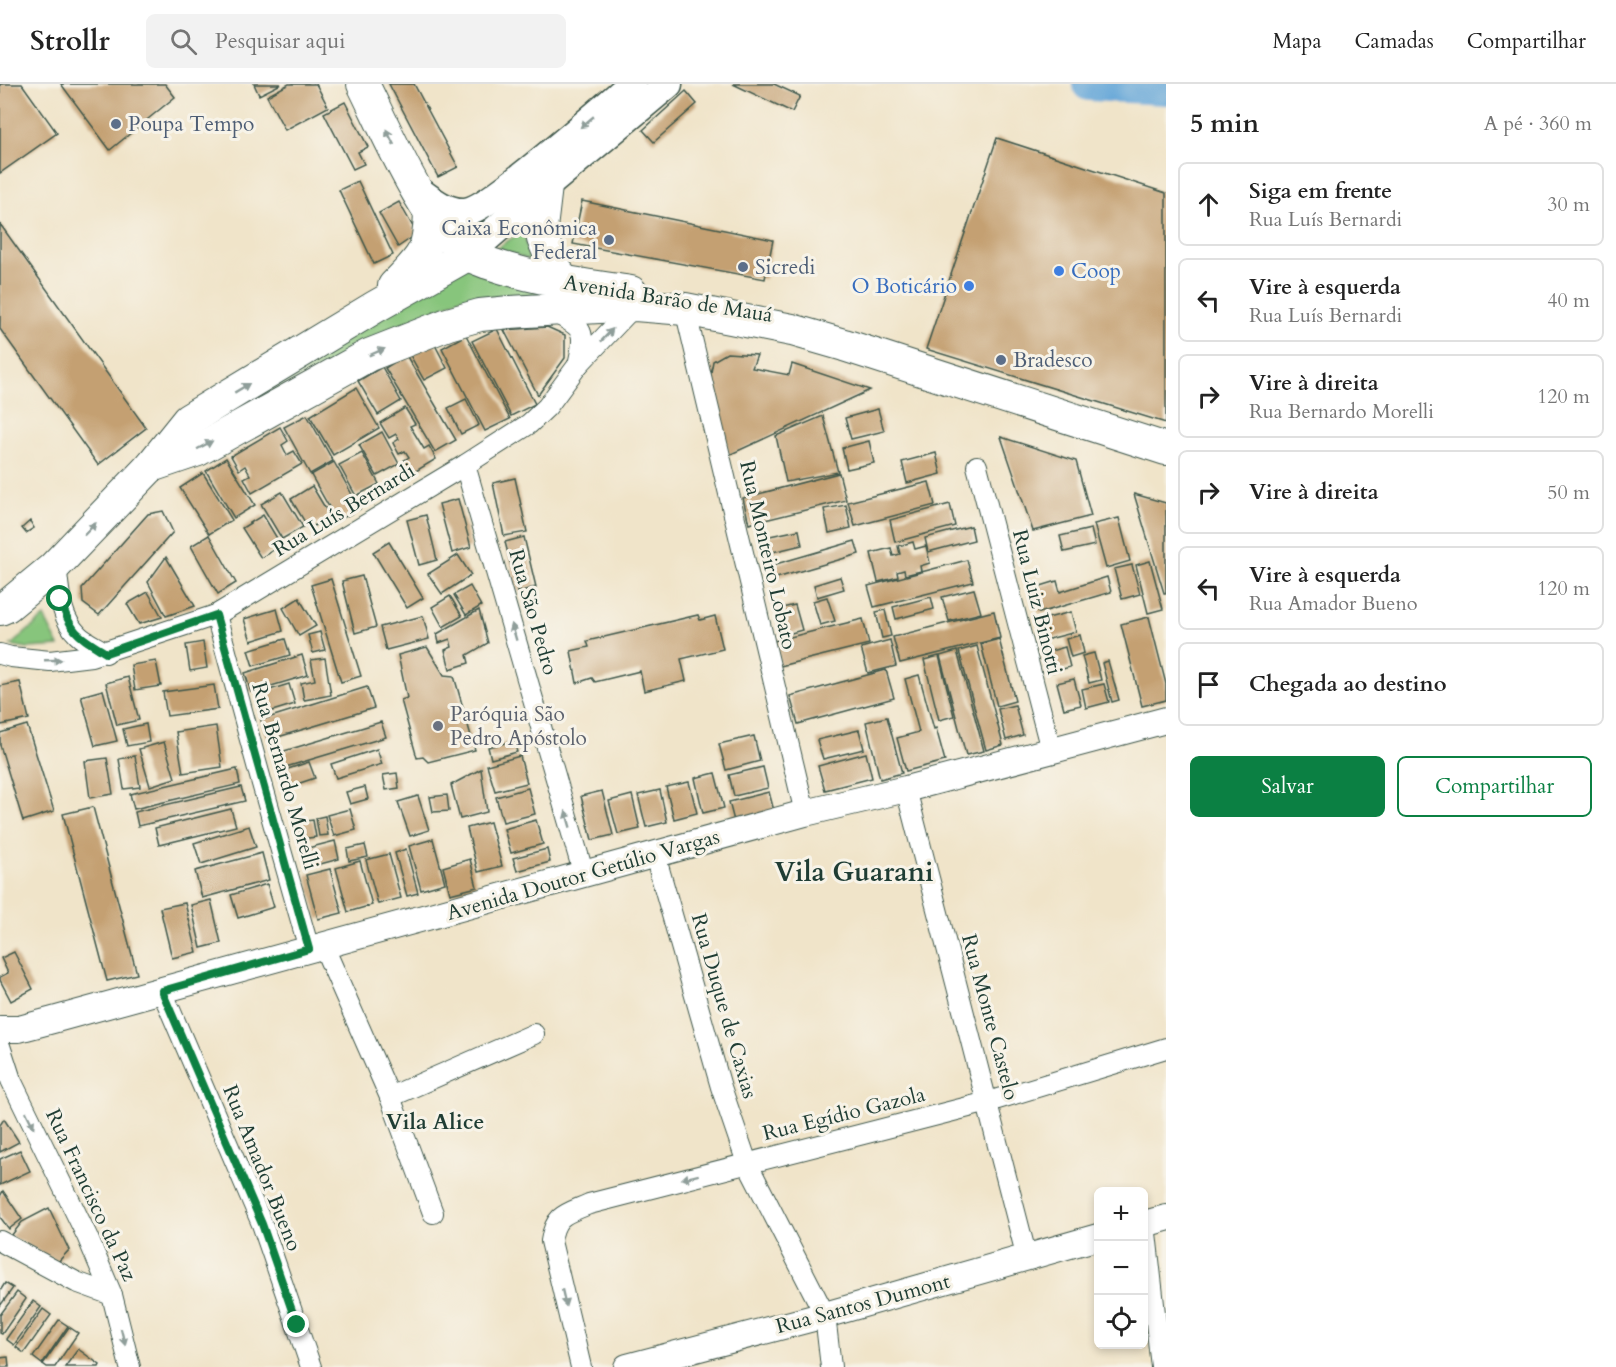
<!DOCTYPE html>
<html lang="pt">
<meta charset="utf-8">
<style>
body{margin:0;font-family:Cardo,serif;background:#f2f2f2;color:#222}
.controls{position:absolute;right:18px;bottom:18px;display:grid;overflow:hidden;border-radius:9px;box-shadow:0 3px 9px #0003}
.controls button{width:54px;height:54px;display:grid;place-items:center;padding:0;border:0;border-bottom:2px solid #e0e0e0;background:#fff;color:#222;font:30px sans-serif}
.stop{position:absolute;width:18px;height:18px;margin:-14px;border:4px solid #0b8043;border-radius:50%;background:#fff}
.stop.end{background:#0b8043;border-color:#fff;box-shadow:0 2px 6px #0008}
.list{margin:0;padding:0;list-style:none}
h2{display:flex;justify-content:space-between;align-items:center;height:78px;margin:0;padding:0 24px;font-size:26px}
h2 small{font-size:20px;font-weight:400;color:#767676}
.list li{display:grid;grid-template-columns:39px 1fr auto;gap:18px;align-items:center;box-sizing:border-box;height:84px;margin:0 12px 12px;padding:0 12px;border:2px solid #e0e0e0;border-radius:9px}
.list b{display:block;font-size:22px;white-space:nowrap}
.list p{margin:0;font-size:20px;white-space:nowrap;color:#767676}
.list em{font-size:20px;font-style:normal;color:#767676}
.actions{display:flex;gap:12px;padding:18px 24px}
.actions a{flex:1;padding:14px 0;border:2px solid #0b8043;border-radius:9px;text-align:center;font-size:21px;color:#0b8043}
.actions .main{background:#0b8043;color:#fff}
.icon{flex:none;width:33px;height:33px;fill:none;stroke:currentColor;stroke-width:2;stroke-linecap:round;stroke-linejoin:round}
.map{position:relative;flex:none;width:1166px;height:1283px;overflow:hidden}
header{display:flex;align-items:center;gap:36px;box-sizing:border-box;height:84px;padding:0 30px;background:#fff;border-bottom:2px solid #e0e0e0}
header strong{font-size:28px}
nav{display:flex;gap:33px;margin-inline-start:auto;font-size:21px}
.search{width:420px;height:54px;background:#f2f2f2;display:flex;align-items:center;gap:15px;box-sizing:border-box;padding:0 21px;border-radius:9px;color:#767676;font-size:22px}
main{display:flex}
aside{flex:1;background:#fff}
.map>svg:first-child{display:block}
.green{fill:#87c57c;stroke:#538158;stroke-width:1.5}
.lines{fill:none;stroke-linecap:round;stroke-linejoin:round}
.river{stroke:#63a6d8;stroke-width:34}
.building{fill:#c4a072}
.minor-casing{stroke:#3e564a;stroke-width:22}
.tertiary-casing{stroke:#3e564a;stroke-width:28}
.secondary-casing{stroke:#3e564a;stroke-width:31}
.primary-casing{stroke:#3e564a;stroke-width:34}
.minor{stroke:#fff;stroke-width:20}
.tertiary{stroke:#fff;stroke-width:26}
.secondary{stroke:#fff;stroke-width:28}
.primary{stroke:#fff;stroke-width:32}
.oneway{fill:#8f9e9a}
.route{stroke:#0b8043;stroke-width:8}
.service-dot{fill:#5c6f8a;stroke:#f7f3e8;stroke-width:2}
.shop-dot{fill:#3f7fe0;stroke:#f7f3e8;stroke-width:2}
.worship-dot{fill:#6b7280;stroke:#f7f3e8;stroke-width:2}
.labels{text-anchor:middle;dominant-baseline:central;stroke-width:6;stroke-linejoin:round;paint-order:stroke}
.service-label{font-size:21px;fill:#4e5e75;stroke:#f7f3e8;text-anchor:start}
.shop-label{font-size:21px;fill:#366cbe;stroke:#f7f3e8;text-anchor:start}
.street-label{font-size:21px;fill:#1f3d34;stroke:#f7f3e8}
.worship-label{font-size:21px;fill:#5b616d;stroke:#f7f3e8;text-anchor:start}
.neighbourhood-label{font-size:22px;font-weight:bold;fill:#1f3d34;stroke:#f7f3e8}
.district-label{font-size:27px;font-weight:bold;fill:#1f3d34;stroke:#f7f3e8}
</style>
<header>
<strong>Strollr</strong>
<div class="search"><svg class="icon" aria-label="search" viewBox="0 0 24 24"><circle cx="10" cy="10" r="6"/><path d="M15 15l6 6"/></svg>Pesquisar aqui</div>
<nav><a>Mapa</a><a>Camadas</a><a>Compartilhar</a></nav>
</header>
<main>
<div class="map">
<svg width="1166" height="1283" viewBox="0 0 1166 1283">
<rect width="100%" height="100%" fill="#f7f3e8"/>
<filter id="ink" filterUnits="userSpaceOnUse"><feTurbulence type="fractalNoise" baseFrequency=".0167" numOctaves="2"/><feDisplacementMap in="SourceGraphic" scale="12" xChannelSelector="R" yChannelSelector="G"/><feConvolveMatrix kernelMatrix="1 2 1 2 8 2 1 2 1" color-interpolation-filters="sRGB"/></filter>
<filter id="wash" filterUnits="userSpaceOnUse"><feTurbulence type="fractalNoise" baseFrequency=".008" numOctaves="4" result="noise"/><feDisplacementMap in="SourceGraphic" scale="24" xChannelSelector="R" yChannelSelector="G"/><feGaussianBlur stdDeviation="1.35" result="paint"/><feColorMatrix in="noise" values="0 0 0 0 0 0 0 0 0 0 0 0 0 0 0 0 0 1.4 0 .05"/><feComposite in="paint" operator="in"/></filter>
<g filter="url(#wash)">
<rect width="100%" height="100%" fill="#f0e4c9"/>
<g class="green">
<path d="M524 146 529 176 497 164Z"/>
<path d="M464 178 558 212 461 214 212 339Z"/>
<path d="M44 533 59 562 28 564 11 561Z"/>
</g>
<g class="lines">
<path class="river" d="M1089 0 1166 4"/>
</g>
<g id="blocks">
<g class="building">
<path d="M0 0H22L57 49 0 89Z"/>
<path d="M61 0H165L175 13 110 66Z"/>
<path d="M254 0H281L259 11Z"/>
<path d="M289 0H316L328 23 285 46 267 12Z"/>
<path d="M389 0H414L458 83 438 93Z"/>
<path d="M733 0H774L800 12 792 28Z"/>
<path d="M686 7 697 20 654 58 643 46Z"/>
<path d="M345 18 368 63 358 68 364 80 353 85 324 29Z"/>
<path d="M997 54 1166 109V339L926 265Z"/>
<path d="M358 97 393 171 374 180 339 106Z"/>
<path d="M582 117 773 156 765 195 573 160Z"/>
<path d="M399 118 417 150 398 163 379 129Z"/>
<path d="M0 140 146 344 98 381 0 245Z"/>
<path d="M547 243 565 251V274L538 311 504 246Z"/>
<path d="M497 245 535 320 511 332 472 257Z"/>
<path d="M466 251 510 335 485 347 442 264Z"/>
<path d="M434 259 447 284 424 296 410 271Z"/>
<path d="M727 269 757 271 752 284 789 291 792 280 870 306 729 371 710 294 713 277Z"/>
<path d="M406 271 456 356 435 368 385 284Z"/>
<path d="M382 283 401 317 378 331 358 297Z"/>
<path d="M356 304 379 344 333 371 310 332Z"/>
<path d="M466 315 479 341 461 350 448 324Z"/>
<path d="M405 324 415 340 410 342 424 365 429 362 436 375 411 390 403 377 409 373 405 367 399 370 393 359 399 355 396 350 389 354 380 339Z"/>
<path d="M878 325 884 347 851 355 845 334Z"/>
<path d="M307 331 333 377 310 390 284 343Z"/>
<path d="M823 332 838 388 786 398 776 352Z"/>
<path d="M280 343 288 357 282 361 287 371 294 367 302 380 252 409 244 394 250 391 245 382 239 386 231 372Z"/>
<path d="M382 348 399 380 377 392 359 361Z"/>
<path d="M1001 353 1076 377 1091 432 1033 447Z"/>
<path d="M869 357 874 379 847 385 842 364Z"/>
<path d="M362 369 379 400 356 412 339 381Z"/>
<path d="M936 369 941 390 907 399 902 378Z"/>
<path d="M226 374 255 421 234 434 206 387Z"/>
<path d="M334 378 360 425 337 437 311 391Z"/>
<path d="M203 389 232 436 209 450 180 404Z"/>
<path d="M839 389 846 416 749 440 743 414Z"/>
<path d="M515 394 527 448 504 452 493 399Z"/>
<path d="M929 398 935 421 855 442 848 418Z"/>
<path d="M312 402 330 432 309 445 291 415Z"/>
<path d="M282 408 303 443 282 455 261 420Z"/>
<path d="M1134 410 1166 419V509H1164Z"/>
<path d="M458 415 471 463 452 469 439 420Z"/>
<path d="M950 420 955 442 895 458 890 436Z"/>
<path d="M846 421 851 444 829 449 824 425Z"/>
<path d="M163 427 173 448 99 531 83 519 82 504 148 430Z"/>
<path d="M263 431 281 461 261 474 242 444Z"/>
<path d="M426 431 437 476 419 481 407 436Z"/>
<path d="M1119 434 1130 477 1106 484 1094 440Z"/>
<path d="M30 437 34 444 26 449 22 444Z"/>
<path d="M971 442 974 456 928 468 925 454Z"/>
<path d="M1091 445 1095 461 1064 468 1060 452Z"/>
<path d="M799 446 802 461 764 470 760 454Z"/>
<path d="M209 451 236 499 218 510 191 462Z"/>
<path d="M524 453 536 503 518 508 505 458Z"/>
<path d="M855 457 859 470 773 495 769 482Z"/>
<path d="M389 458 423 514 407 524 373 468Z"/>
<path d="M913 458 915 465 926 462 930 479 920 482 921 487 905 491 904 486 897 488 898 493 878 498 871 469 891 464 893 472 900 470 898 462Z"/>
<path d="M458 471 471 491 442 510 428 490Z"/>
<path d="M166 473 195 522 166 532 148 498Z"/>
<path d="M967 476 973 498 874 523 868 502Z"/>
<path d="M1150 477 1163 525 1148 529 1136 481Z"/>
<path d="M1132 481 1140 510 1122 515 1114 485Z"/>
<path d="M362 492 376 543 355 549 342 497Z"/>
<path d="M840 493 844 505 817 513 814 501Z"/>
<path d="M1107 493 1111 508 1039 529 1031 505 1057 497 1060 508Z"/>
<path d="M331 495 361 592 341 598 311 501Z"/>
<path d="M470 502 481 522 466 531 454 511Z"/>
<path d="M974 505 981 529 949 537 942 513Z"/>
<path d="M148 508 162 533 139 540 127 520Z"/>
<path d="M450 512 462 532 443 543 432 523Z"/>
<path d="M827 513 835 537 820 541 813 517Z"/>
<path d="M931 513 934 525 896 535 893 523Z"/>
<path d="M299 514 316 542 299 552 283 524Z"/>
<path d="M795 521 802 546 784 551 778 525Z"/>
<path d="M277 525 283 547 251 557 244 535Z"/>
<path d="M479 526 488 559 467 571 469 579 450 585 445 566 452 563 450 555 439 559 437 550Z"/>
<path d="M885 526 891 552 882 554 876 528Z"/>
<path d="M994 527 1000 554 900 579 893 553Z"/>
<path d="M1071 528 1076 548 1045 556 1040 536Z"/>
<path d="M698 531 700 536 715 532 723 565 681 575 686 597 644 607 640 587 595 598 592 594 577 599 571 567 589 563 587 557Z"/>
<path d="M423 532 429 555 386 566 380 543Z"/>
<path d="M1149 533 1166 600V616L1142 622 1121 540Z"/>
<path d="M863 535 869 560 780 582 774 557Z"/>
<path d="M320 548 325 566 313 569 308 551Z"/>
<path d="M1080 551 1084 569 1071 573 1066 555Z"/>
<path d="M285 555 290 571 253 582 248 566Z"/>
<path d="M999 555 1015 617 997 622 981 560Z"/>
<path d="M890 556 896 582 868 589 861 564Z"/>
<path d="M203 558 207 584 190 587 186 561Z"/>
<path d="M977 562 1003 661 986 666 959 567Z"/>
<path d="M427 563 444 591 454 592 475 666 428 678 423 673 417 674 401 616 407 614 398 571Z"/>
<path d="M1065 563 1070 583 1052 588 1047 568Z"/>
<path d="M957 567 984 667 966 671 940 572Z"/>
<path d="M1094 569 1101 596 1089 599 1082 572Z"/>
<path d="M302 571 308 591 251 608 245 589Z"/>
<path d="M939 572 954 632 939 636 924 576Z"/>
<path d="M325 574 331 611 304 616 301 599 315 596 311 576Z"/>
<path d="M156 577 161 602 135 606 131 581Z"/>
<path d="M1108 577 1119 616 1112 618 1102 579Z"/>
<path d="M886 586 894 614 798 640 790 612Z"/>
<path d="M919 591 934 645 936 644 945 677 906 687 897 654 919 648 905 595Z"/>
<path d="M128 593 139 636 117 641 106 599Z"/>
<path d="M1074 595 1081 621 1064 625 1057 599Z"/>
<path d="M20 598 29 635 1 641 0 602Z"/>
<path d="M289 600 295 620 269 628 263 608Z"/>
<path d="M1104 600 1109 618 1086 624 1082 605Z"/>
<path d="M214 601 218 625 167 632 163 608Z"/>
<path d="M367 603 374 624 268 656 261 636Z"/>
<path d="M103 606 117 657 95 662 81 612Z"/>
<path d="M1015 621 1023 651 1006 656 998 625Z"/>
<path d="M887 633 902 689 880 695 866 638Z"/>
<path d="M381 638 386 653 279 685 274 670Z"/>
<path d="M146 640 149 658 127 662 123 645Z"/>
<path d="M27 641 54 727 23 737 0 661V649Z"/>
<path d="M216 642 222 683 183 689 176 648Z"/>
<path d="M859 646 864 665 823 675 817 656Z"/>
<path d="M754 652 760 677 726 686 719 660Z"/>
<path d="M514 657 517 668 491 675 488 663Z"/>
<path d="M164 658 175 694 150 702 139 665Z"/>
<path d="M377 665 382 680 336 694 331 680Z"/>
<path d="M866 669 872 694 825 706 818 682Z"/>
<path d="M135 672 140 703 124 705 119 675Z"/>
<path d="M520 672 527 699 495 707 487 681Z"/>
<path d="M107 674 113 710 90 714 85 677Z"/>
<path d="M309 678 315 694 288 703 282 687Z"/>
<path d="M763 683 768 704 734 712 729 691Z"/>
<path d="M237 685 240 700 134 725 130 710Z"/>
<path d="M481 685 487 728 460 735 451 701Z"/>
<path d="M397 689 399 704 386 706 383 691Z"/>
<path d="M715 689 724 724 703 729 695 694Z"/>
<path d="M689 698 697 729 674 735 666 703Z"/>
<path d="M241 703 245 717 138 742 135 728Z"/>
<path d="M365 703 368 715 350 720 346 708Z"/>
<path d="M528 704 535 730 503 738 496 713Z"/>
<path d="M660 706 667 738 646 743 638 711Z"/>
<path d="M602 707 613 751 592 756 581 712Z"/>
<path d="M769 708 774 727 734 737 729 718Z"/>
<path d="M447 711 449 727 433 728 430 713Z"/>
<path d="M632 711 640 745 618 750 609 717Z"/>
<path d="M418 712 429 746 410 752 398 718Z"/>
<path d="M93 723 137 890 107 897 63 730Z"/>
<path d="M231 725 236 742 159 761 155 744Z"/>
<path d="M350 725 356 746 334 752 327 731Z"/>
<path d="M325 732 328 751 319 752 316 734Z"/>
<path d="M313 736 316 753 300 755 298 738Z"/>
<path d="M536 736 543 760 511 769 504 745Z"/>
<path d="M490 738 502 782 478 788 467 744Z"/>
<path d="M249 742 256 763 201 780 194 759Z"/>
<path d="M433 755 445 799 421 806 409 762Z"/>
<path d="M335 757 339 775 309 783 304 765Z"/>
<path d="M365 761 368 773 349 777 347 765Z"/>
<path d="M406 765 418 809 407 812 395 769Z"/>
<path d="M547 765 550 778 517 787 513 774Z"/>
<path d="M262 769 269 796 202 814 195 787Z"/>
<path d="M389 770 401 814 378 820 366 776Z"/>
<path d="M470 775 477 803 450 810 443 783Z"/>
<path d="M360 777 372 821 348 828 336 784Z"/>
<path d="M330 785 342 829 318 835 306 791Z"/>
<path d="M267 800 274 823 238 834 231 811Z"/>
<path d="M211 816 221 859 201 864 191 821Z"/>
<path d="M185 819 197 868 172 874 160 824Z"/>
<path d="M14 868 33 905 11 917 0 896V893L8 889 1 874Z"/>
<path d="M4 1035 19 1058 0 1068V1041Z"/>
<path d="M20 1066 30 1087 0 1101V1075Z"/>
<path d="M3 1107 22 1135 9 1145 0 1133V1112Z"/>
<path d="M49 1124 69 1166 58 1178 11 1152 22 1138Z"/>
<path d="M5 1199 13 1204 0 1222V1207Z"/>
<path d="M17 1208 26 1215 2 1250 0 1249V1231Z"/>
<path d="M33 1217 41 1223 14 1261 6 1255Z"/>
<path d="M43 1225 51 1231 24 1269 16 1263Z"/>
<path d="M59 1236 68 1242 42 1280 33 1273Z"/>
<path d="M69 1243 78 1249 55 1283H47L43 1280Z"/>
<path d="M78 1265 100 1281 99 1283H65Z"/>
<path d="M8 1273 9 1283H1L0 1274Z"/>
</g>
</g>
</g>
<g filter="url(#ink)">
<use href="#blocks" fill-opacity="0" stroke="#3e564a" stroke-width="1.5"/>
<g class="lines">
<g class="minor-casing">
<g id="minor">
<path d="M685 225 805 729"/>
<path d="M553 228C585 244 586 247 578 281"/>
<path d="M465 381 584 791"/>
<path d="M977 382 1051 666"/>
<path d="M56 480C59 504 59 533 78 551 85 558 97 563 106 569"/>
<path d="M216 531 261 696 309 865"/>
<path d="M0 570 11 573 50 577 91 572 216 531 465 381 529 340 547 323 578 281 635 221"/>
<path d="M906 705 1027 1174"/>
<path d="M655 771 721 1003 747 1079 825 1231 831 1283"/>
<path d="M323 861 390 1013 433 1129"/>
<path d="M162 907 262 1140 311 1283"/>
<path d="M0 962 11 996 87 1152 112 1211 130 1283"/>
<path d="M390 1013 534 950"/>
<path d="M1145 1140 1161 1283"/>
<path d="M0 1157 76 1198 112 1211"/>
<path d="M581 1283 551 1157C555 1130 566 1130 589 1120L988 1018 1166 964"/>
</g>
</g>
<g class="tertiary-casing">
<g id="tertiary">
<path d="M0 945H19L53 936 805 729 906 705 1166 636"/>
<path d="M1144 1140 1166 1134"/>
<path d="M627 1283 825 1231 1098 1153"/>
</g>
</g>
<g class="secondary-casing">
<g id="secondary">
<path d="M416 105C431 116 446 129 465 128 489 126 606 22 632 0"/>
<path d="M467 171 546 102 668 0"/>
</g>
</g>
<g class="primary-casing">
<g id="primary">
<path d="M363 0C386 46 426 142 467 170 473 174 481 176 488 179 534 195 583 201 631 208"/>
<path d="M546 102 541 144 543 155 562 198"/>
<path d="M394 202C422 173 429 170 430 128"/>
<path d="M151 382 198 366 369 271 448 240 480 231 510 228 635 221 685 225 792 246 844 261 1166 365"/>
<path d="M0 525 7 522 53 484 151 382 188 336 375 223 467 171"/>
</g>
</g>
<use href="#minor" class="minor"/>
<use href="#tertiary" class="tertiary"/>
<use href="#secondary" class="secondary"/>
<use href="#primary" class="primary"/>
</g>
<defs><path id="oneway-solid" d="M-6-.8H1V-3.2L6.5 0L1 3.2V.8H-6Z" transform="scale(1.5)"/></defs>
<g class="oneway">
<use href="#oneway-solid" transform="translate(587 38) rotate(140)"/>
<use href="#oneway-solid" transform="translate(390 53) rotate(-117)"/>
<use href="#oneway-solid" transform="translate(607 251) rotate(-47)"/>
<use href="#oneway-solid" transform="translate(377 268) rotate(-23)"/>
<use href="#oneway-solid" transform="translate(242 304) rotate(-31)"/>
<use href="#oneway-solid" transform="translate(205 361) rotate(-28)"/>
<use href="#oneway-solid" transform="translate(90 445) rotate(-46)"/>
<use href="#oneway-solid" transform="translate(514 548) rotate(-106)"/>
<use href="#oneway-solid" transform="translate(53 576) rotate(-2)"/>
<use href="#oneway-solid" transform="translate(568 735) rotate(-106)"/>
<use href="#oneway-solid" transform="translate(30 1036) rotate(64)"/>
<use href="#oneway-solid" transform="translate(690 1093) rotate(166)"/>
<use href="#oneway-solid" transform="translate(564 1214) rotate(77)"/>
<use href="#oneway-solid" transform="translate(123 1253) rotate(76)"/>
</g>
</g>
<g class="lines" filter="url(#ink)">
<path class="route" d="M60 515C71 549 77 551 106 569L216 531 309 865 162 907 262 1140 297 1241"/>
</g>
<g class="service-dot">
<circle cx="116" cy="40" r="6"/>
<circle cx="609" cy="156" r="6"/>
<circle cx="743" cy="183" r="6"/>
<circle cx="1001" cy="276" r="6"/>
</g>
<g class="shop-dot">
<circle cx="1059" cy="187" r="6"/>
<circle cx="969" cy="202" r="6"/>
</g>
<circle class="worship-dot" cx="438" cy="642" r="6"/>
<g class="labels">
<g class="service-label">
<text x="128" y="40">Poupa Tempo</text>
<text x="597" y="144" text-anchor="end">Caixa Econômica<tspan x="597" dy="24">Federal</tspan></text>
<text x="755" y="183">Sicredi</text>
<text x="1013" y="276">Bradesco</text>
</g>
<g class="shop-label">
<text x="1071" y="187">Coop</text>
<text x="957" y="202" text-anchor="end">O Boticário</text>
</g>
<g class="street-label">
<text transform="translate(668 215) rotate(9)">Avenida Barão de Mauá</text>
<text transform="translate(344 426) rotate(-31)">Rua Luís Bernardi</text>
<text transform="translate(768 471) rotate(77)">Rua Monteiro Lobato</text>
<text transform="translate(1037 518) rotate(76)">Rua Luiz Binotti</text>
<text transform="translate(533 528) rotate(74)">Rua São Pedro</text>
<text transform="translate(285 692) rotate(74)">Rua Bernardo Morelli</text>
<text transform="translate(583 791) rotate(-16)">Avenida Doutor Getúlio Vargas</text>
<text transform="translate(724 922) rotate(74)">Rua Duque de Caxias</text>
<text transform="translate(990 933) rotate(75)">Rua Monte Castelo</text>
<text transform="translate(844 1030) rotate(-14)">Rua Egídio Gazola</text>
<text transform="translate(262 1084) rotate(68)">Rua Amador Bueno</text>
<text transform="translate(91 1111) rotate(65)">Rua Francisco da Paz</text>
<text transform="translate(863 1220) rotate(-15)">Rua Santos Dumont</text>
</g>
<g class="worship-label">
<text x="450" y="630">Paróquia São<tspan x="450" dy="24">Pedro Apóstolo</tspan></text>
</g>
<g class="neighbourhood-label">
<text x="435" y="1038">Vila Alice</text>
</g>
<g class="district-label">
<text x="854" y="788">Vila Guarani</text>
</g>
</g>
</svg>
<div class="controls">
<button>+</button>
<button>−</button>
<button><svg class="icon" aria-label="locate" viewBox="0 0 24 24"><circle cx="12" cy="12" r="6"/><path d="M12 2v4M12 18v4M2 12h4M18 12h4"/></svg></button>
</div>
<div class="stop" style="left:60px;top:515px"></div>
<div class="stop end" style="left:297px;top:1241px"></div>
</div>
<aside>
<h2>5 min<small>A pé · 360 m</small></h2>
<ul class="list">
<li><svg class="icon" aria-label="ahead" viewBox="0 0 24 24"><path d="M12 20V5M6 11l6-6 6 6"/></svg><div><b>Siga em frente</b><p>Rua Luís Bernardi</p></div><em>30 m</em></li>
<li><svg class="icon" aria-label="left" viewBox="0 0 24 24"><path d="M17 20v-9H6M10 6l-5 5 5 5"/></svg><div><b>Vire à esquerda</b><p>Rua Luís Bernardi</p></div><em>40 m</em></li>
<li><svg class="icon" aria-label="right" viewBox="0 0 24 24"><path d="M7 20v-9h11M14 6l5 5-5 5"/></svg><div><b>Vire à direita</b><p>Rua Bernardo Morelli</p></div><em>120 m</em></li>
<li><svg class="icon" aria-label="right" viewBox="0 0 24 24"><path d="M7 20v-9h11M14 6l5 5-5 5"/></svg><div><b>Vire à direita</b></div><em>50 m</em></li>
<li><svg class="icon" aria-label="left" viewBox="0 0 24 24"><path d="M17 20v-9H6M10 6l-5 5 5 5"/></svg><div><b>Vire à esquerda</b><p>Rua Amador Bueno</p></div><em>120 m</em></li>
<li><svg class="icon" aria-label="arrive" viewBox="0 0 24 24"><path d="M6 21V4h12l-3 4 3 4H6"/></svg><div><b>Chegada ao destino</b></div></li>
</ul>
<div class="actions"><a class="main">Salvar</a><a>Compartilhar</a></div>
</aside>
</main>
